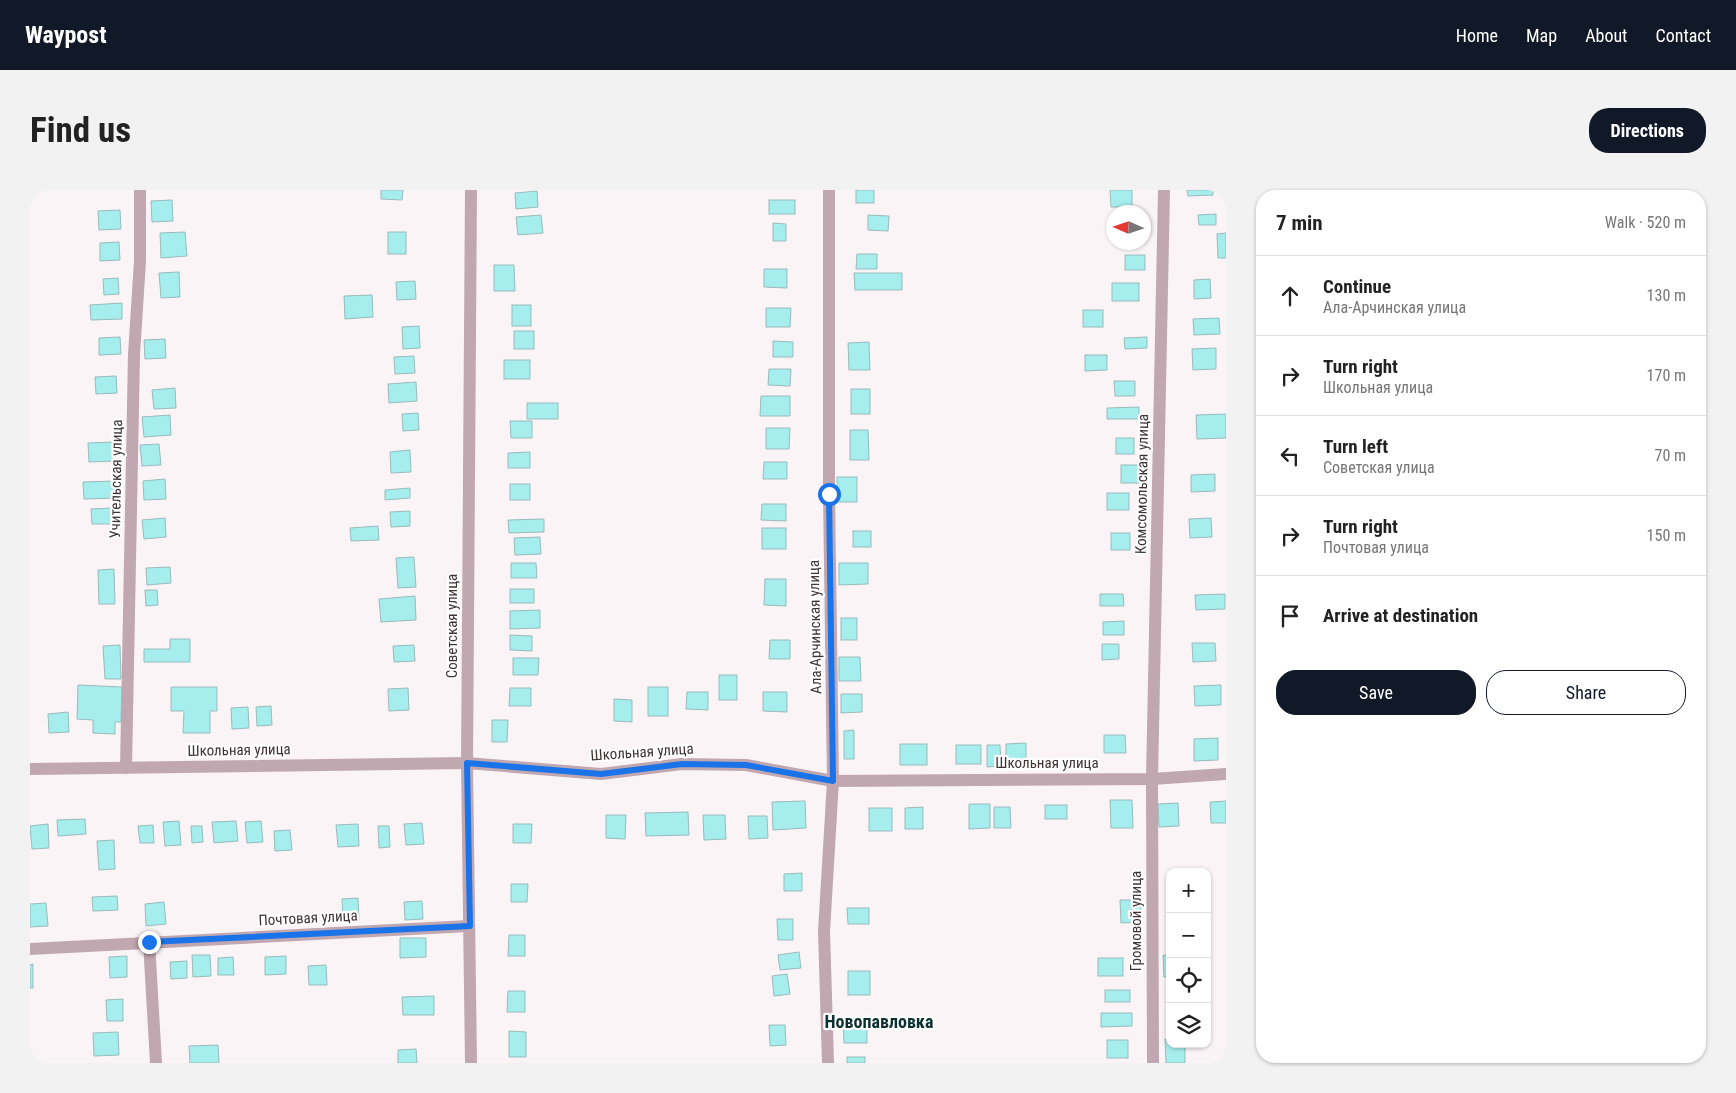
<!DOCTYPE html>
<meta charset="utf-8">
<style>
body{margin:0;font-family:"Roboto Condensed",sans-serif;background:#f2f2f2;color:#222}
.controls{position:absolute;right:15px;bottom:15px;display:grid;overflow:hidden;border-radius:10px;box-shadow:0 1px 4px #0004}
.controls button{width:45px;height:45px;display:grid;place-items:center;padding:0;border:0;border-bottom:1px solid #e0e0e0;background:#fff;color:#222;font:25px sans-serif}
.compass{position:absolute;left:1076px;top:15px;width:45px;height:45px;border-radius:50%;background:#fff;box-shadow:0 1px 4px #0004;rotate:273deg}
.stop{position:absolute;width:15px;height:15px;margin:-11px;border:4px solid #1a73e8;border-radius:50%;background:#fff}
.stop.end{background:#1a73e8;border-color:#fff;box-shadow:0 1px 5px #0008}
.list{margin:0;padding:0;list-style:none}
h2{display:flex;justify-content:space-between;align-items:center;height:65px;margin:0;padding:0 20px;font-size:21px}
h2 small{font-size:16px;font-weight:400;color:#767676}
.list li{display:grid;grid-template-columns:32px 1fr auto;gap:15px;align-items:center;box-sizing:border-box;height:80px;padding:0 20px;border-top:1px solid #e0e0e0}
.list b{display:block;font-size:19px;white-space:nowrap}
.list p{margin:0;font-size:16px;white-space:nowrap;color:#767676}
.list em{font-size:16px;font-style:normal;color:#767676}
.actions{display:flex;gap:10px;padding:15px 20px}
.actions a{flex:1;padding:11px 0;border:1px solid #111827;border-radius:20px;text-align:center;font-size:18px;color:#111827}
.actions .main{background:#111827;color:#fff}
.icon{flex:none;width:28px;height:28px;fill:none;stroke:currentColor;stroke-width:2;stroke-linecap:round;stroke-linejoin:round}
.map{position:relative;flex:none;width:1196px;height:873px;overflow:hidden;border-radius:20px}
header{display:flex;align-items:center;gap:30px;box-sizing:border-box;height:70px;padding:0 25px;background:#111827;color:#fff}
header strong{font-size:24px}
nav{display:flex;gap:28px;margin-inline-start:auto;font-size:18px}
.intro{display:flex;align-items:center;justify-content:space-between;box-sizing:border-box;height:120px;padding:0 30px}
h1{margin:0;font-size:35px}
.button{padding:12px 22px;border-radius:20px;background:#111827;color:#fff;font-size:18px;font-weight:700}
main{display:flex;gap:30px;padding:0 30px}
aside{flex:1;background:#fff;border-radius:20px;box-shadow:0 1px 4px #0004}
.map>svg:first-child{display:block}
.building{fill:#a6edee;stroke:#98bbbb}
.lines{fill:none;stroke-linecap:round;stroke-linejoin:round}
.street{stroke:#c1a7af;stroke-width:12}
.route{stroke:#1a73e8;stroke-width:6}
.labels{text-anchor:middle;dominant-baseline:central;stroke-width:4.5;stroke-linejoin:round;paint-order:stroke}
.street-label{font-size:15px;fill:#3f3336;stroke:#fff}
.quarter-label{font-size:18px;font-weight:bold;fill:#0d3031;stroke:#fff}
</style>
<header>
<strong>Waypost</strong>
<nav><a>Home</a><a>Map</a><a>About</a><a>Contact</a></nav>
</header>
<div class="intro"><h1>Find us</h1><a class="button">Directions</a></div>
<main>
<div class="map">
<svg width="1196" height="873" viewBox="0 0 1196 873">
<rect width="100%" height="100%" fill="#fbf4f6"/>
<g class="building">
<path d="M351 0H373L372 10 351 9Z"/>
<rect x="826" y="0" width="18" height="13"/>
<path d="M1080 0H1102V17H1081Z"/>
<path d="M1157 0H1183V5L1158 6Z"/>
<path d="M507 1 508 17 486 19 485 3Z"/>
<path d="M142 10 143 31 122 32 121 11Z"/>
<rect x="739" y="10" width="26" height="14"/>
<path d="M90 20 91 39 69 40 68 21Z"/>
<path d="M1186 24V35H1169L1168 25Z"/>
<path d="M511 25 513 43 488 45 486 27Z"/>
<path d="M838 25 859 26 858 41 838 40Z"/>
<path d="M743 33 756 34V51H743Z"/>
<path d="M155 42 157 66 131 68 130 43Z"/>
<rect x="358" y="42" width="18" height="22"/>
<path d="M1196 43V68H1188L1187 44Z"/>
<path d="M89 52 90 70 70 71V53Z"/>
<path d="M827 64H847V79H826Z"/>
<rect x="1095" y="65" width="20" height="15"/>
<path d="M464 75H484L485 101H464Z"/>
<path d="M734 79H757V98L734 97Z"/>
<path d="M149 82 150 107 131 108 129 83Z"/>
<path d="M824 83H872V100H825Z"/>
<path d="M88 88 89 104 74 105 73 89Z"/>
<path d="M1180 89 1181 108 1164 109V90Z"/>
<path d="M385 91 386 109 367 110 366 92Z"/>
<rect x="1082" y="93" width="27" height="18"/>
<path d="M342 105 343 127 315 129 314 106Z"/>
<path d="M92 113V129L61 130 60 115Z"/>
<rect x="482" y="115" width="19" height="21"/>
<path d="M736 118H761L760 137H736Z"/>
<rect x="1053" y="120" width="20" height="17"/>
<path d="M1189 128 1190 144 1164 145 1163 129Z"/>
<path d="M389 136 390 158 373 159 372 137Z"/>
<rect x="484" y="141" width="20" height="18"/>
<path d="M90 147 91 164 69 165V148Z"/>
<path d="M1117 147V158L1095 159 1094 148Z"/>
<path d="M135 149 136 168 115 169 114 150Z"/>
<path d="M743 151 763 152V167H743Z"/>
<path d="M839 152 840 180H819L818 153Z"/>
<path d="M1186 158V179L1163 180 1162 159Z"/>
<path d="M1055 165H1077V180L1055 181Z"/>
<path d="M384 166 385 183 365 184 364 167Z"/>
<rect x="474" y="170" width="26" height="19"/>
<path d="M739 179H761L760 196 738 195Z"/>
<path d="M86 186 87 203 66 204 65 187Z"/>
<path d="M1084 191H1105V206H1085Z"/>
<path d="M386 192 387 211 359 213 358 194Z"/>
<path d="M145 198 146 218 124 219 122 200Z"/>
<rect x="821" y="199" width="19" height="25"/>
<path d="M731 206H760V226H730Z"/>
<rect x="497" y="213" width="31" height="16"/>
<path d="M1109 217V229H1077V218Z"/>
<path d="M388 223 389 240 373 241 372 224Z"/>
<path d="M1196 224V248L1167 249 1166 225Z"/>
<path d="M140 225 141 245 114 247 112 227Z"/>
<path d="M480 231H502V248H481Z"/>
<path d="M736 238H760L759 259H736Z"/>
<path d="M820 240H838L839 270H820Z"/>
<rect x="1086" y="248" width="18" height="16"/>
<path d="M83 252 84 271 59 272 58 253Z"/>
<path d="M129 254 131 275 112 276 110 255Z"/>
<path d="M380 260 381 282 361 283 360 262Z"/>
<path d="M500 262V278H478V263Z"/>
<path d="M734 272H757V289H733Z"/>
<rect x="1091" y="275" width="19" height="18"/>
<path d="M1185 284V301L1161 302V285Z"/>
<rect x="807" y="287" width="20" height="25"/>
<path d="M135 289 136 309 114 310 113 291Z"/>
<path d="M85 291 86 308 54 309 53 292Z"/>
<rect x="480" y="294" width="20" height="16"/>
<path d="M380 298V308L355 310V300Z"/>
<rect x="1077" y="303" width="22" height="17"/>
<path d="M732 314H756V331L731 330Z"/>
<path d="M82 318 83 334H62L61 319Z"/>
<path d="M380 321V336L361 337 360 322Z"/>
<path d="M135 328 136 347 114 349 112 330Z"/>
<path d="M1181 328 1182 347 1160 348 1159 329Z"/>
<path d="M514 329V342L479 343 478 330Z"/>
<path d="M348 336 349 350 321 351 320 338Z"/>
<rect x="732" y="338" width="24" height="21"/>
<rect x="823" y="341" width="18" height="16"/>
<rect x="1081" y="343" width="19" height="17"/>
<path d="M510 347 511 364 485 365 484 348Z"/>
<path d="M384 367 386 397 368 398 366 368Z"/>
<path d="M481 373H506L507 388H481Z"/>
<path d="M809 373H838V394L809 395Z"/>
<path d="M140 377 141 393 117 395 116 378Z"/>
<path d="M84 379 85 414H69L68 380Z"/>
<path d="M735 389H756V416L734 415Z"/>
<rect x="480" y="399" width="24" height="14"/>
<path d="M115 400H127L128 415 116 416Z"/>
<path d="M1070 404H1093L1094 416H1070Z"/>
<path d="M1195 404V419L1166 420 1165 405Z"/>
<path d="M385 406 386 430 351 432 349 409Z"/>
<path d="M510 420V438L480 439V421Z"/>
<rect x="811" y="428" width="16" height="22"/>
<path d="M1094 431V445H1073V432Z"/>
<path d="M480 445 502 446V461L480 460Z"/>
<path d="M140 449H160V472H114V459H140Z"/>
<path d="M740 450H760V469H739Z"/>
<path d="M1162 453H1185L1186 471 1163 472Z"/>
<path d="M1072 454H1089V469L1072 470Z"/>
<path d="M90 455 91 489H75L73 456Z"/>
<path d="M384 455 385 471 364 472 363 456Z"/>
<path d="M809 467H830L831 491H809Z"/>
<path d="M483 468H509L508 485H483Z"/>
<rect x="689" y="485" width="18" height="25"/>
<path d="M48 495 92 497 91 532H85V544L63 543V530L47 529Z"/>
<path d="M1191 495V515L1165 516 1164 496Z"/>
<path d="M141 497H187V521H180V543H153L154 521H141Z"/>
<rect x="618" y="497" width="20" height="29"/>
<path d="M378 498 379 520 359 521 358 499Z"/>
<path d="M480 498H501V516H479Z"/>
<path d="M657 502H678V520L656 519Z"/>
<path d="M733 502H757V522L733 521Z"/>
<path d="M811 504H832V522L811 523Z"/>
<path d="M584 509 602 510V532L584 531Z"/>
<path d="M241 516 242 535 227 536 226 517Z"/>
<path d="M218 517 219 538 202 539 201 518Z"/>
<path d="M38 522 39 542 19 543 18 524Z"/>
<path d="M462 530H478L477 552H462Z"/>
<path d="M824 540V569H814V541Z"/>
<path d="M1074 545H1095L1096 563H1074Z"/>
<path d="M1188 548V570L1164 571V549Z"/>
<path d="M996 553V573H976V554Z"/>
<rect x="870" y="554" width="27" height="21"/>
<rect x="926" y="555" width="25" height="19"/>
<path d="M957 555H970L971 576 957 577Z"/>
<path d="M1080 610H1102L1103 638H1081Z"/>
<path d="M775 611 776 638 743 640 742 612Z"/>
<path d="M1196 611V633H1181L1180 612Z"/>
<path d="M1148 613 1149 636 1129 637 1128 614Z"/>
<path d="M939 614H960V638L939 639Z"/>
<rect x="1015" y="615" width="22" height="14"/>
<path d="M893 617V639H875V618Z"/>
<path d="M964 617H980L981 638H964Z"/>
<rect x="839" y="618" width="23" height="23"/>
<path d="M658 622 659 645 616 646 615 623Z"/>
<path d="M576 625H596L595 649 576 648Z"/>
<path d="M673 625H695L696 649 674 650Z"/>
<path d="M718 626H737L738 648 719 649Z"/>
<path d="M55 629 56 644 28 646 27 630Z"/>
<path d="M149 631 151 655 135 656 133 632Z"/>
<path d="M206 631 208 651 184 653 182 632Z"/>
<path d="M231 631 233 652 217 653 215 632Z"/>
<path d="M392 633 394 654 376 655 374 634Z"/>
<path d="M18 634 19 658 2 659 0 636Z"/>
<path d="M328 634 329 656 308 657 306 635Z"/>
<path d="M483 634H502L501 653H483Z"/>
<path d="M123 635 124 653H110L108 636Z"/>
<path d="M161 636H172L173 652 162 653Z"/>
<path d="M348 636H359L360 657 349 658Z"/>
<path d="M260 640 262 660 245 661 244 641Z"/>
<path d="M84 650 85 679 69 680 67 651Z"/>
<path d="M772 683V701H754V684Z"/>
<path d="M481 694H498L497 712H481Z"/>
<path d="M87 706 88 720 63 721 62 707Z"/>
<path d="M328 708 329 730 313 731 312 709Z"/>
<path d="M1090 710H1111V732L1091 733Z"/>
<path d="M392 711 393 729 375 730 374 712Z"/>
<path d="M134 712 136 734 116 736 115 714Z"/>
<path d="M16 713 18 736 0 737V714Z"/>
<path d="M1137 714H1140V732H1138Z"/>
<path d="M817 718H839V734H818Z"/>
<path d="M747 729H763V750H748Z"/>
<path d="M479 745H495V766H478Z"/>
<path d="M370 748H396V767L370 768Z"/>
<path d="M769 762 771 778 750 780 748 765Z"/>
<path d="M162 765H180L181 786 163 787Z"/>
<path d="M1133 765H1140V787H1134Z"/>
<path d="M97 766V787L80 788 79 767Z"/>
<path d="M256 766V784L235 785V767Z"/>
<path d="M203 767 204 785H188V768Z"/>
<rect x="1068" y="768" width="25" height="18"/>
<path d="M157 771V788L141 789 140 772Z"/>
<path d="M3 774V798H0V775Z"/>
<path d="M296 775 297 795H279L278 776Z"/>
<rect x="818" y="781" width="22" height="24"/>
<path d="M757 784 760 804 744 806 742 786Z"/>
<rect x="1075" y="800" width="25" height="12"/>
<path d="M478 801H495V822H477Z"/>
<path d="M1137 801H1140V832H1138Z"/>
<path d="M404 806V825H373L372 807Z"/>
<path d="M93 809V831H77L76 810Z"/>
<path d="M1071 823H1102V836L1071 837Z"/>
<path d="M813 832H837V853H814Z"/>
<path d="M739 835H755L756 855 740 856Z"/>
<path d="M479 841 496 842V867H479Z"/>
<path d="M88 842 89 865 64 866 63 843Z"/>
<path d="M1135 849H1140V854H1155V873H1136Z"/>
<rect x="1077" y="850" width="21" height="18"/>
<path d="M188 855 189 873H160L159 856Z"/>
<path d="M386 859 387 873H368V860Z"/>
<rect x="817" y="867" width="18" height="6"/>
</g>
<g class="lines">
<g class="street">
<path d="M96 578 104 164 110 71V0"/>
<path d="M0 579 437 573 571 584 652 574 716 575 803 591 1122 589 1196 584"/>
<path d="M119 752 126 873"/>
<path d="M0 759 439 736"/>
<path d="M441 873 437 573 441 0"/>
<path d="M798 873 794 741 803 591 799 303V0"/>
<path d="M1123 873 1122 589 1134 0"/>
</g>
</g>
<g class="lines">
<path class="route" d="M119 752 440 736 437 573 571 584 652 574 716 575 803 591 799 304"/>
</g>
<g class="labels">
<g class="street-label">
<text transform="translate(86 289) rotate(-89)">Учительская улица</text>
<text transform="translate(1112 294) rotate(-89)">Комсомольская улица</text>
<text transform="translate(422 436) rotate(-90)">Советская улица</text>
<text transform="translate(785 437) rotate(-91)">Ала-Арчинская улица</text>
<text transform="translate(209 560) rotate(-1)">Школьная улица</text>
<text transform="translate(612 562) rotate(-4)">Школьная улица</text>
<text x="1017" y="573">Школьная улица</text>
<text transform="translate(278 728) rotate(-3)">Почтовая улица</text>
<text transform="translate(1106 731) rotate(-90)">Громовой улица</text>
</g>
<g class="quarter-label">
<text x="849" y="831">Новопавловка</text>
</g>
</g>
</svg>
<div class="controls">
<button>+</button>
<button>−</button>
<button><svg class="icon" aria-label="locate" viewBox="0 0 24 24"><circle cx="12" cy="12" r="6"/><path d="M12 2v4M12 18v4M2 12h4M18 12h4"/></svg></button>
<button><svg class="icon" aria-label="layers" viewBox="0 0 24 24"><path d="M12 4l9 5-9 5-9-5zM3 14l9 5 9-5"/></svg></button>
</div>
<svg class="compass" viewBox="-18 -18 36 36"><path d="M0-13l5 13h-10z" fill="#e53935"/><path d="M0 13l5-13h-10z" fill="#767676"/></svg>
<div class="stop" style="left:799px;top:304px"></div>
<div class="stop end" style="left:119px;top:752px"></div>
</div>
<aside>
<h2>7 min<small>Walk · 520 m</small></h2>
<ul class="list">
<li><svg class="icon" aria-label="ahead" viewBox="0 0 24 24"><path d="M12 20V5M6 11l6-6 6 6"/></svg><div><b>Continue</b><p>Ала-Арчинская улица</p></div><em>130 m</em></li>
<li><svg class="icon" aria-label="right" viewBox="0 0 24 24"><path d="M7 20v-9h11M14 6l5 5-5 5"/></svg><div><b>Turn right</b><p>Школьная улица</p></div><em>170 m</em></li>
<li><svg class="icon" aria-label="left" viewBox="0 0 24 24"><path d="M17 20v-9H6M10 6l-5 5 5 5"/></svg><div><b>Turn left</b><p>Советская улица</p></div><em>70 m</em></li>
<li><svg class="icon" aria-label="right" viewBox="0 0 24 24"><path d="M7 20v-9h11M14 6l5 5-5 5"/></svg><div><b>Turn right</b><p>Почтовая улица</p></div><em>150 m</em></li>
<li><svg class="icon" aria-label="arrive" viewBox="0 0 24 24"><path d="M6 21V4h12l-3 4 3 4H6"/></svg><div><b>Arrive at destination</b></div></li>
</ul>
<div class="actions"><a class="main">Save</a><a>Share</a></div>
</aside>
</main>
